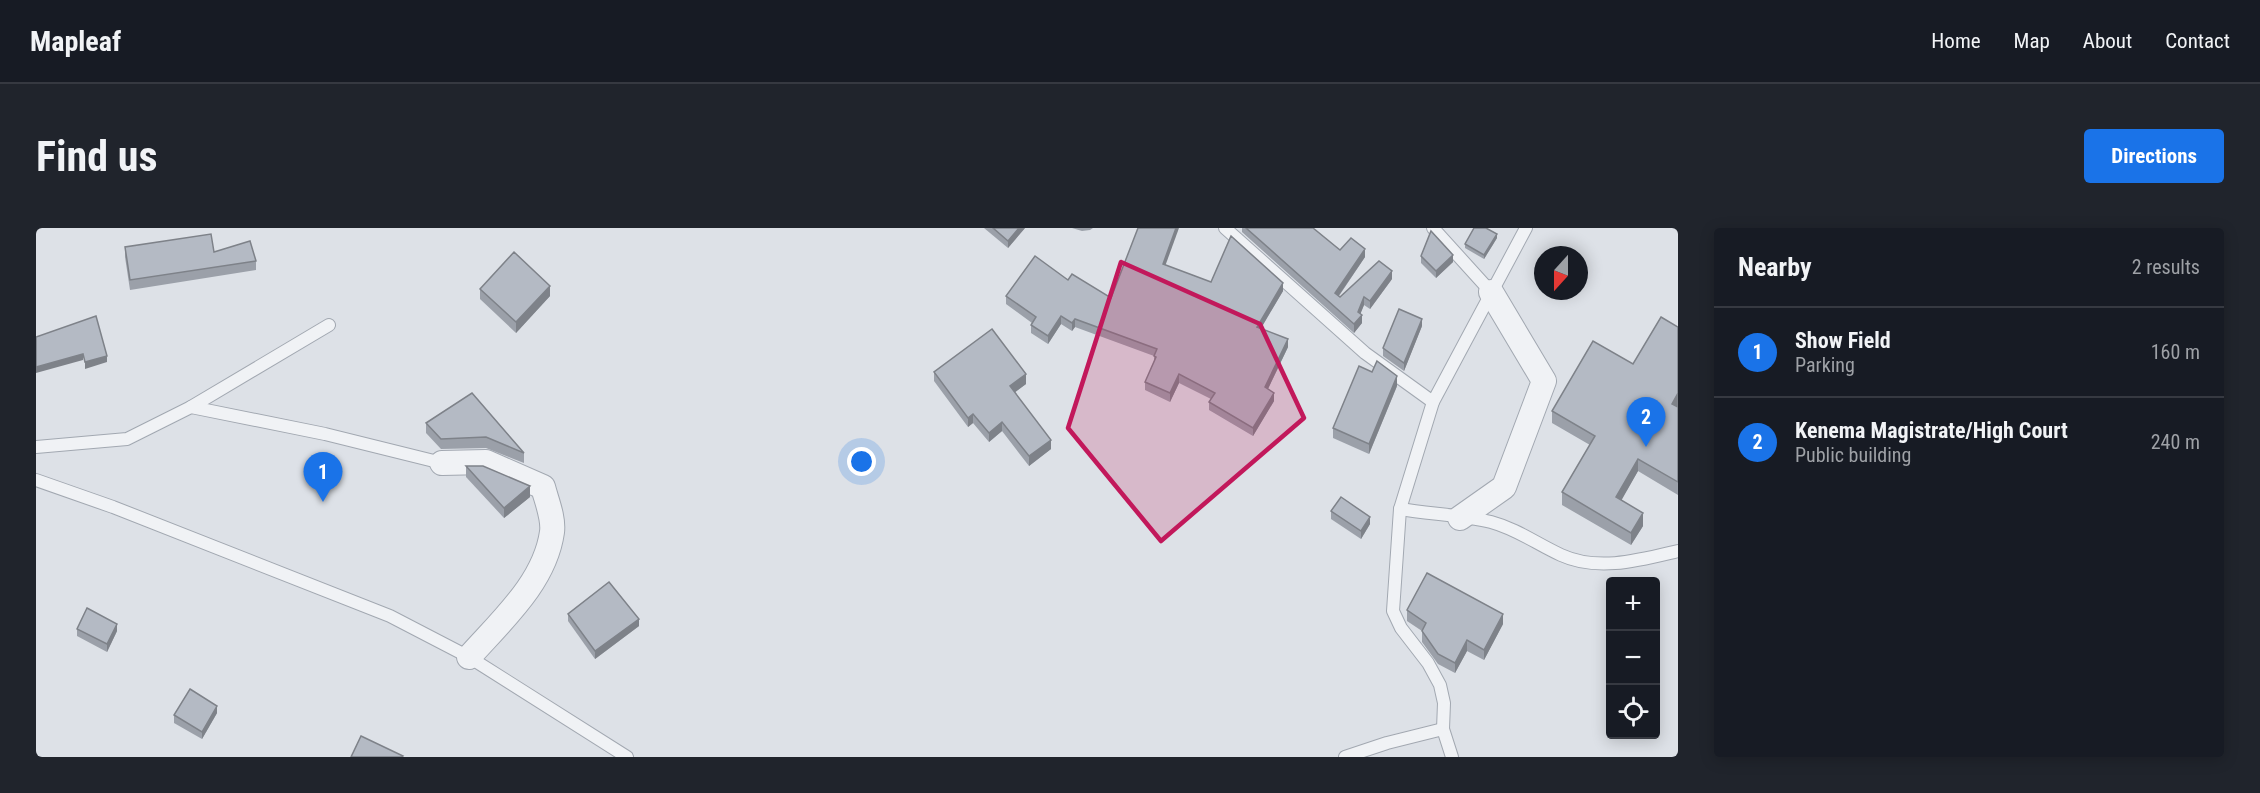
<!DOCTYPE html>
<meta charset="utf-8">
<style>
body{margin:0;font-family:"Roboto Condensed",sans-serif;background:#20242c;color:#f1f3f6}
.controls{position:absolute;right:18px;bottom:18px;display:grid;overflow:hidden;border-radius:6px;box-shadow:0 3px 15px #0003}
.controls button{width:54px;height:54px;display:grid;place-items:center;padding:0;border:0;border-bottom:2px solid #363941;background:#171b24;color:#f1f3f6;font:30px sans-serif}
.compass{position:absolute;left:1498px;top:18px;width:54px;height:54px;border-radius:50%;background:#171b24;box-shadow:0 3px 15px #0003;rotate:201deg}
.you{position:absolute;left:826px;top:234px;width:21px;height:21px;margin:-15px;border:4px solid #fff;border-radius:50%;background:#1a73e8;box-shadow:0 0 0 9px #1a73e833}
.badge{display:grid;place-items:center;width:39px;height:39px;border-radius:50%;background:#1a73e8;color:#fff;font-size:20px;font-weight:700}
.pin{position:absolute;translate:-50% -50px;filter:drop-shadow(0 2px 3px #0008)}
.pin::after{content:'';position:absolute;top:32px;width:21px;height:18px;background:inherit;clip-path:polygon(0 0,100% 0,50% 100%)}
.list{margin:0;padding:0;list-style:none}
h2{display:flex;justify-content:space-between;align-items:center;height:78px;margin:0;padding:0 24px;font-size:26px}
h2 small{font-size:20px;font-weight:400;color:#9ea1a6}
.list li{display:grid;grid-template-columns:39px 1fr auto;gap:18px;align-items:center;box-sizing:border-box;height:90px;padding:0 24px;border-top:2px solid #363941}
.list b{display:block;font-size:22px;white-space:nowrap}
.list p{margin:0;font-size:20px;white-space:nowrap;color:#9ea1a6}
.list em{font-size:20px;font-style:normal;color:#9ea1a6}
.icon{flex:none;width:33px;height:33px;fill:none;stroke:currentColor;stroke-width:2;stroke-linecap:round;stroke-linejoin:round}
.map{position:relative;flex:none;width:1642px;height:529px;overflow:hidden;border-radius:6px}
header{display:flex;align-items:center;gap:36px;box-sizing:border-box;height:84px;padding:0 30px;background:#171b24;border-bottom:2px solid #363941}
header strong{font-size:28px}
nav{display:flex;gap:33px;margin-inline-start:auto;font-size:21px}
.intro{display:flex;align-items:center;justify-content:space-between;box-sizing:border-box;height:144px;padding:0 36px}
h1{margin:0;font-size:42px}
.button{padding:15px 27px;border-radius:6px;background:#1a73e8;color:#fff;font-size:21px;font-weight:700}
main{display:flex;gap:36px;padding:0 36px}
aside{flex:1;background:#171b24;border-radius:6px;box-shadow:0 3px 15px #0003}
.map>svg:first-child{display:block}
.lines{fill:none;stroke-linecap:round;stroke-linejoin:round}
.lane-casing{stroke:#a2a8b1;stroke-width:14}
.street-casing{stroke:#a2a8b1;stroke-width:26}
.lane{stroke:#f0f2f5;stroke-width:12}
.street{stroke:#f0f2f5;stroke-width:24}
.wall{fill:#9ba0a9}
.shaded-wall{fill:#7e8289}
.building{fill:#b4bac4;stroke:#7e8289;stroke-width:1.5}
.marked{fill:#c2185b;fill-opacity:0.2;stroke:#c2185b;stroke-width:4.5;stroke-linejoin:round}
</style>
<header>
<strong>Mapleaf</strong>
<nav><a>Home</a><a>Map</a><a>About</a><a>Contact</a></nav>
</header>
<div class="intro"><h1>Find us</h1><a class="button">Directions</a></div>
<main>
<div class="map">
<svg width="1642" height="529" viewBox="0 0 1642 529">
<rect width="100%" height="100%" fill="#dde1e7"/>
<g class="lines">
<g class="lane-casing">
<g id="lane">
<path d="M1189 0 1329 125 1397 174"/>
<path d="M1397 0 1455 64"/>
<path d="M155 179 293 97"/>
<path d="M0 219 91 211 155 179 289 206 406 235"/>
<path d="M0 252 77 279 354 388 433 429 591 529"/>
<path d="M1364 281C1393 286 1426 287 1455 294 1481 301 1501 316 1525 327 1562 344 1604 332 1642 323"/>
<path d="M1309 529 1351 515 1407 501"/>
<path d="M1416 529 1407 501 1408 475 1404 457 1392 435 1365 400 1357 383 1364 281 1397 174 1490 0"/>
</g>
</g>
<g class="street-casing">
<g id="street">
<path d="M406 235 450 234 507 259C510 271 518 290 516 304 509 354 466 392 433 429"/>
<path d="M1424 290 1468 259 1508 153 1455 64"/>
</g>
</g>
<use href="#lane" class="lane"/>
<use href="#street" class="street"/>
</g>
<g class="wall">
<path d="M948 0H989L972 20Z"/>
<path d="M1036 0H1057L1054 2 1046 3Z"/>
<path d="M1206 0H1277L1304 22 1329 29 1303 68 1304 69 1356 51 1334 81 1328 77 1324 86 1326 95 1318 105 1206 4Z"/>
<path d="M1461 10 1448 31 1429 20V16Z"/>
<path d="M89 19 178 24 220 33V42L94 62 89 29Z"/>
<path d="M1385 28 1417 34 1400 50 1385 35Z"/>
<path d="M1129 37 1175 54 1247 63 1225 100 1252 119 1232 161 1238 173 1217 208 1173 182V174L1175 171 1143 155 1134 174 1109 162V154L1118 135V128L1039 99 1036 103 1025 96 1012 116 995 105V97L996 95 970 76V68L1032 52 1075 70Z"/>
<path d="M444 61 514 68 480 105 444 71Z"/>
<path d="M1386 98 1368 143 1347 128V120Z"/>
<path d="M1642 99V267L1602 243 1585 272 1607 298 1595 317 1526 277V264L1554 217 1516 195V183L1597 136Z"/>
<path d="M898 144 990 156 979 164 1015 221 993 238 966 203 953 214 937 195 932 199 898 153Z"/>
<path d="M1361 158 1333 226 1297 210V200Z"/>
<path d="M436 165 488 225V235L450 220 405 221 390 205V195Z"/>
<path d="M430 238 494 269 468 290 430 249Z"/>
<path d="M1295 283 1334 296 1325 311 1295 291Z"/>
<path d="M1371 382 1467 396 1448 432 1431 423 1419 445 1402 436 1386 414V403L1371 393Z"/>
<path d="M532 386 603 398 559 431 532 393Z"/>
<path d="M41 401 81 403 71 424 41 408Z"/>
<path d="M181 485 166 511 138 495V487Z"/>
</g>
<g class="shaded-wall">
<path d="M983 0H989L972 20V13Z"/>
<path d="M1140 0H1143L1127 44V36Z"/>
<path d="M1461 6V10L1448 31V27Z"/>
<path d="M1329 21V29L1299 73V65Z"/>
<path d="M1417 27V34L1400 50V43Z"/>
<path d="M1356 43V51L1334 81V73Z"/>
<path d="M1247 55V63L1221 107V99Z"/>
<path d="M514 58V68L480 105V94Z"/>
<path d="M1328 69V77L1322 92 1326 87V95L1318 105V96L1322 84Z"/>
<path d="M1025 88V96L1012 116V108Z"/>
<path d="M1039 91V99L1036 103V95Z"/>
<path d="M1386 91V98L1368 143V135Z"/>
<path d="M1252 111V119L1229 167V159Z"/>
<path d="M47 126V132L0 145V139Z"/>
<path d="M71 128V134L49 141V134Z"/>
<path d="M990 146V156L974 168V158Z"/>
<path d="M1143 146V155L1134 174V165Z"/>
<path d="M1361 148V158L1333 226V216Z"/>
<path d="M1238 165V173L1217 208V200Z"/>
<path d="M1642 165V178L1636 188V176Z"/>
<path d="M937 186V195L932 199V190Z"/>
<path d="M966 194V203L953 214V205Z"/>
<path d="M1015 212V221L993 238V228Z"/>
<path d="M1602 231V243L1580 282V269Z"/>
<path d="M494 258V269L468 290V280Z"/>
<path d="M1607 285V298L1595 317V305Z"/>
<path d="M1334 289V296L1325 311V303Z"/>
<path d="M1467 386V396L1448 432V422Z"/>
<path d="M603 391V398L559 431V423Z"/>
<path d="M81 396V403L71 424V416Z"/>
<path d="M1431 412V423L1419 445V435Z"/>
<path d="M181 478V485L166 511V504Z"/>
</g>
<g class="building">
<path d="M957 0H983L972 13Z"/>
<path d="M1102 0H1140L1127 36 1175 54 1195 8 1247 55 1221 99 1252 111 1229 159 1238 165 1217 200 1173 174 1179 165 1143 146 1134 165 1109 154 1120 129 1118 128 1121 121 1039 91 1036 95 1025 88 1012 108 995 97 1000 89 970 68 999 28 1032 52 1036 46 1075 70Z"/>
<path d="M1210 0H1277L1304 22 1315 10 1329 21 1299 65 1304 69 1343 33 1356 43 1334 73 1328 69 1322 84 1326 87 1318 96Z"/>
<path d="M1438 0H1450L1461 6 1448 27 1429 16Z"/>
<path d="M1395 3 1417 27 1400 43 1385 28Z"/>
<path d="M175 6 178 24 214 13 220 33 94 52 89 19Z"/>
<path d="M478 24 514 58 480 94 444 61Z"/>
<path d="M1363 81 1386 91 1368 135 1347 120Z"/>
<path d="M60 88 71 128 49 134 47 126 0 139V109Z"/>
<path d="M1625 89 1642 99V165L1636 176 1642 179V254L1602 231 1580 269 1607 285 1595 305 1526 264 1559 208 1516 183 1557 113 1597 136Z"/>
<path d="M956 101 990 146 974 158 1015 212 993 228 966 194 953 205 937 186 932 190 898 144Z"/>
<path d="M1341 133 1361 148 1333 216 1297 200 1323 138 1336 144Z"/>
<path d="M436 165 488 225 450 209 405 211 390 195Z"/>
<path d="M430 238H447L494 258 468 280Z"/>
<path d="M1305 269 1334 289 1325 303 1295 283Z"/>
<path d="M1391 345 1467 386 1448 422 1431 412 1419 435 1402 426 1386 403 1390 395 1371 382Z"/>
<path d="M573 354 603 391 559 423 532 386Z"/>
<path d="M51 380 81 396 71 416 41 401Z"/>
<path d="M154 461 181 478 166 504 138 487Z"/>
<path d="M325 508 367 528 366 529H315Z"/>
</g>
<path class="marked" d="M1085 34 1224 96 1268 190 1125 313 1032 200Z"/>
</svg>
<div class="controls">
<button>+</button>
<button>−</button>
<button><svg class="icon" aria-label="locate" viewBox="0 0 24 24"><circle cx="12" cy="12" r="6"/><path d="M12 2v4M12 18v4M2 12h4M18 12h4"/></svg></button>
</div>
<svg class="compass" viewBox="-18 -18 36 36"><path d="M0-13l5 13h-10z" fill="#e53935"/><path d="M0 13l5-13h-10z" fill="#9ea1a6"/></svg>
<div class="you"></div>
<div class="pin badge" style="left:287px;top:274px">1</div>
<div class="pin badge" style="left:1610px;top:219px">2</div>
</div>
<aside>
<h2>Nearby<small>2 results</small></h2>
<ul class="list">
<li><span class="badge">1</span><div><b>Show Field</b><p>Parking</p></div><em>160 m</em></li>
<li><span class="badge">2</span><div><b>Kenema Magistrate/High Court</b><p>Public building</p></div><em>240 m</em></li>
</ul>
</aside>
</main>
